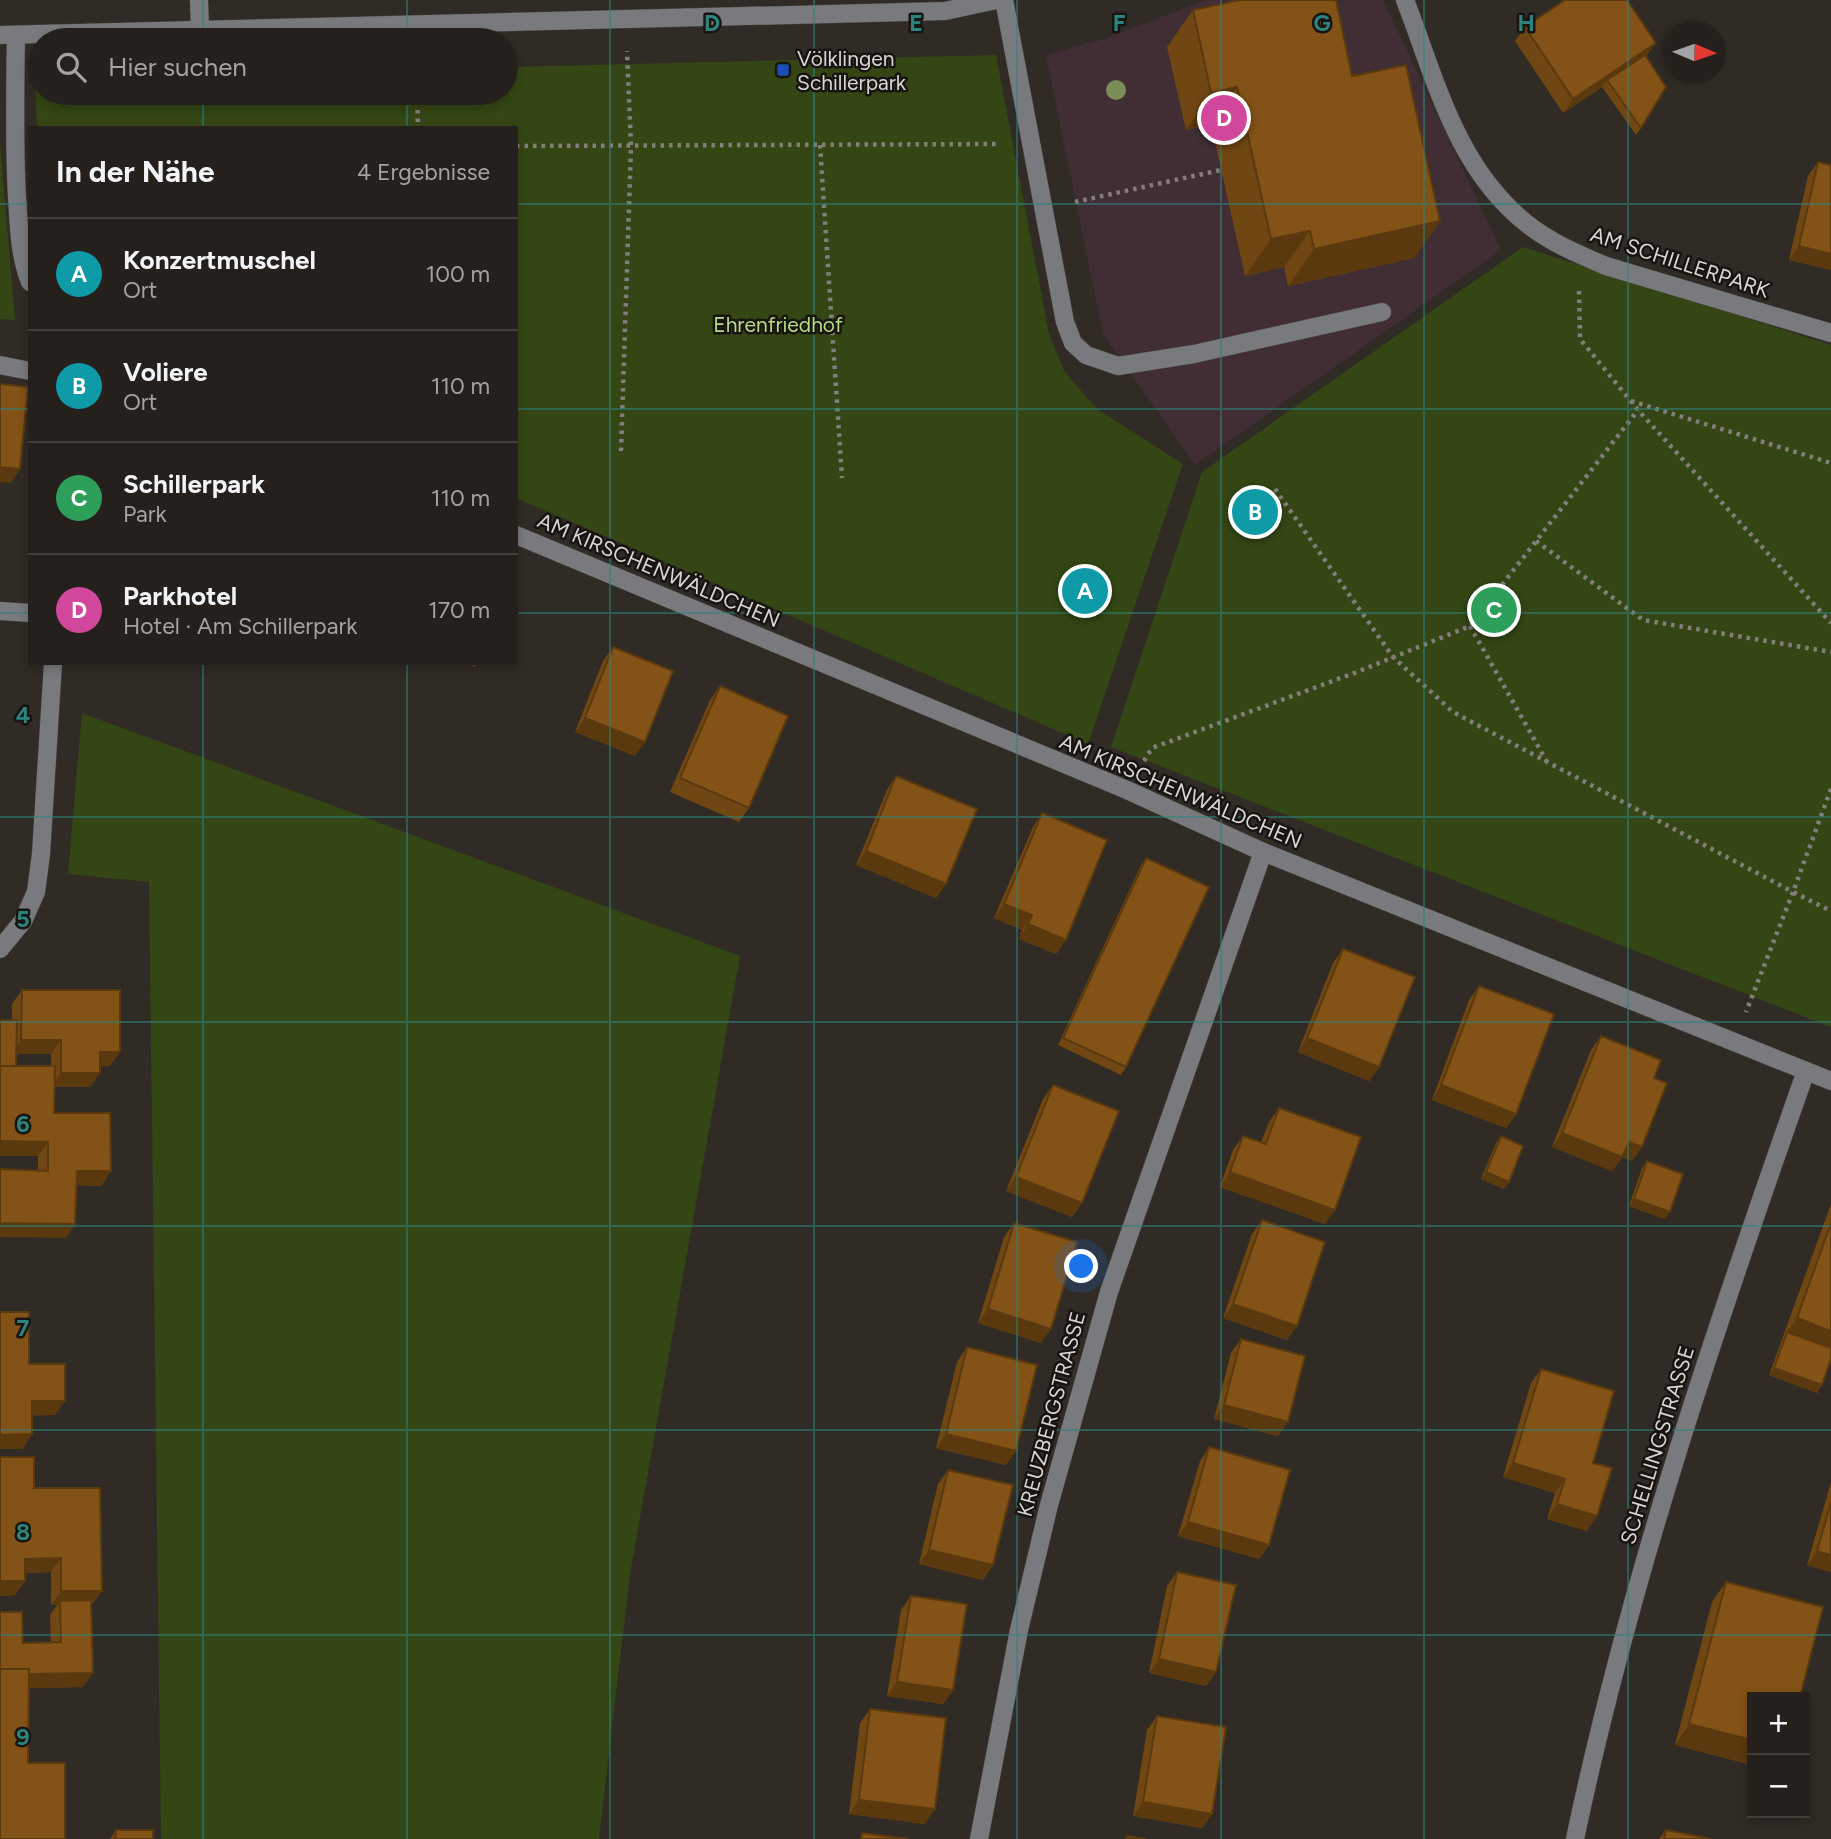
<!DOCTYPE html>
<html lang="de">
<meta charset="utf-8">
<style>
body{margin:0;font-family:Figtree,sans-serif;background:#2d2825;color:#f1f3f6}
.controls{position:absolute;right:21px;bottom:21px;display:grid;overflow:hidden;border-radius:0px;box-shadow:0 4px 10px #0003}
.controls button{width:63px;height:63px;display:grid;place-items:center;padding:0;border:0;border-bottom:2px solid #423e3b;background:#25201c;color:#f1f3f6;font:35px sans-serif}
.compass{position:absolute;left:1663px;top:21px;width:63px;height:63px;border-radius:50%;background:#25201c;box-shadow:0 4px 10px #0003;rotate:92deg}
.you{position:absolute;left:1082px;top:1267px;width:24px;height:24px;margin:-18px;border:5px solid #fff;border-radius:50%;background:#1a73e8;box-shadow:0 0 0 10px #1a73e833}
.badge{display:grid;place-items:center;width:46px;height:46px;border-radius:50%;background:#56c9e1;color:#fff;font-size:23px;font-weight:700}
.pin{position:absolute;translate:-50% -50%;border:4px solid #fff;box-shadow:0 2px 7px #0006}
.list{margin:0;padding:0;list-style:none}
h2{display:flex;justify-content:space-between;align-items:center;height:91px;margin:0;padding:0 28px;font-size:30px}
h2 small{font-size:23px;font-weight:400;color:#a3a3a3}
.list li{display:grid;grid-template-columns:46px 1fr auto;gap:21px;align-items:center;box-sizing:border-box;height:112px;padding:0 28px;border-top:2px solid #423e3b}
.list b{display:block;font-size:26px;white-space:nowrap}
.list p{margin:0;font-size:23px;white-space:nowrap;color:#a3a3a3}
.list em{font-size:23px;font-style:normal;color:#a3a3a3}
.icon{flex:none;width:38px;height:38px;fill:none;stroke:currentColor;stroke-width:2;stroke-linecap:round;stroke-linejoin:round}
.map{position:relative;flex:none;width:1831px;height:1839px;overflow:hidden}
.search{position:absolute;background:#25201c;box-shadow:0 4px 10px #0003;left:28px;top:28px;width:490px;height:77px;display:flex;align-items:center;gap:18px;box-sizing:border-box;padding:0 24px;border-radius:38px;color:#a3a3a3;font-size:26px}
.panel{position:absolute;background:#25201c;box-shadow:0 4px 10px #0003;left:28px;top:126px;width:490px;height:539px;border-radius:0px}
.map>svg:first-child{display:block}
.commercial{fill:#412e35}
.green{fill:#344614}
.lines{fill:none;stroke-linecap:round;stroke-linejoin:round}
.minor-casing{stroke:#4c4641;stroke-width:19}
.path{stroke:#837e79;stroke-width:4.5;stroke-dasharray:3.5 5;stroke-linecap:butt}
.minor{stroke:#787a7e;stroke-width:18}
.tree{fill:#7b8c57}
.wall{fill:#704713;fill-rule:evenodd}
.shaded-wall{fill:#5b390f}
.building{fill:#825216;stroke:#5b390f;stroke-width:2}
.grid{fill:none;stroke:#2d847d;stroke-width:2;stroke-opacity:0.55}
.transit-dot{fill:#1a4fb4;stroke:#171412;stroke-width:2.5}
.labels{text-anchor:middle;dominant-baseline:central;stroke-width:5;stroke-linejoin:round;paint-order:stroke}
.poi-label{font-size:21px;fill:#d9d5d2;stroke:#171412;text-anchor:start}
.street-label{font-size:21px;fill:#d9d5d2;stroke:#171412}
.park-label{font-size:21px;fill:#b7dc80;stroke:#171412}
.grid-label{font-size:23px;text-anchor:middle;font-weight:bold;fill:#2d847d;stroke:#171412;stroke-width:5;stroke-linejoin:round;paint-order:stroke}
</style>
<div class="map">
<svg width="1831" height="1839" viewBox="0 0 1831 1839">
<rect width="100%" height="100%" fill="#312b25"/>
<path class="commercial" d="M1206 0H1383L1501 250 1195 465 1103 334 1046 55 1101 40Z"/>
<g class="green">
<path d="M996 55 1049 334 1064 371 1097 409 1183 464 1088 744 516 498V128H37L35 79H40V93H506V67Z"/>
<path d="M0 142 15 320 0 319Z"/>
<path d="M1523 247 1831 345V1027L1111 747 1202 472Z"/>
<path d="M82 713 740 956 630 1574 599 1839H161L149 882 68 874Z"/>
</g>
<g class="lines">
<g class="minor-casing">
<g id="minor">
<path d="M199 0 200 30"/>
<path d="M1004 0 1065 322 1073 343 1086 355 1118 366 1194 354 1382 312"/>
<path d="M1405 0C1436 80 1456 167 1526 223 1549 242 1580 255 1606 266L1831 333"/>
<path d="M0 35 945 11 996 0"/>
<path d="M16 35C15 89 14 143 17 197 19 226 19 254 30 282"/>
<path d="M0 365 30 371"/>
<path d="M516 535 1127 790 1263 852 1831 1081"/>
<path d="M0 611 30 613"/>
<path d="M0 949 23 921 36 892 41 854 53 663"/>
<path d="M979 1839 1019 1630 1049 1505 1109 1292 1263 852"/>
<path d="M1575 1839C1630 1577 1717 1323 1806 1071"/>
</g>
</g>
<g class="path">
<path d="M417 93 418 128"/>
<path d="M820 145 842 478"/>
<path d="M516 146 998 144"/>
<path d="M1075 202 1221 170"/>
<path d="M1579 291 1580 339 1638 410 1831 623"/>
<path d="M1631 401 1831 463"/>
<path d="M621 451 631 146 627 51"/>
<path d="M1275 489 1393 657 1453 712 1793 892 1746 1012"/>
<path d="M1536 541 1643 620 1831 652"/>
<path d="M1470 626 1547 762"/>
<path d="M1144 761 1152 748 1357 672 1470 626 1638 410"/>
<path d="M1831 789 1793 892 1831 911"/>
</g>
<use href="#minor" class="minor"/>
</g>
<circle class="tree" cx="1116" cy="90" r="10"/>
<g class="wall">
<path d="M1193 10 1352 76 1440 221 1414 258 1288 286 1284 267 1245 276 1211 124 1186 130 1167 47Z"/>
<path d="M1525 27 1646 57 1641 128 1636 135 1602 87 1563 113 1515 41Z"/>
<path d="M1818 162 1831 165V270L1789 260 1808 176Z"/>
<path d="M613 647 635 756 575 732 603 661Z"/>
<path d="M467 663H477L475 667Z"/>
<path d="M720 686 749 808 739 822 670 792 710 700Z"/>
<path d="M896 776 946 884 936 898 856 865 887 790Z"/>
<path d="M1042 813 1066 940 1056 954 1019 939 1022 930 994 918 1033 827Z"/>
<path d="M1146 858 1126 1067 1121 1075 1058 1045 1141 865Z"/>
<path d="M1343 949 1379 1067 1369 1081 1298 1052 1333 963Z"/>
<path d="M1479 986 1516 1114 1506 1128 1432 1100 1469 1000Z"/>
<path d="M22 990 110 1066H100L90 1087H55L54 1113 111 1171 101 1186 77 1185 75 1224 66 1238 38 1170V1156H0V1020H12V1004ZM16 1054H51V1066H16Z"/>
<path d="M1601 1036 1654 1078 1632 1161 1622 1157 1612 1171 1552 1147 1591 1050Z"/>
<path d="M1053 1085 1082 1203 1072 1217 1006 1191 1043 1099Z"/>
<path d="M1279 1108 1325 1224 1220 1187 1233 1150 1243 1136 1261 1142 1269 1122Z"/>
<path d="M1501 1136 1509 1182 1504 1189 1481 1179 1496 1143Z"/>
<path d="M1647 1161 1665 1219 1629 1206 1642 1168Z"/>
<path d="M1831 1204V1359L1822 1385 1817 1393 1769 1375Z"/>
<path d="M1262 1220 1287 1340 1223 1318 1252 1234Z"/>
<path d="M1014 1223 1041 1343 978 1323 1004 1237Z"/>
<path d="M1241 1339 1278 1436 1214 1419 1231 1353Z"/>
<path d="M967 1347 1006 1465 936 1448 957 1362Z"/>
<path d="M1541 1369 1593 1463 1587 1531 1547 1519 1555 1493 1503 1477 1531 1383Z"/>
<path d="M1209 1447 1269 1545 1259 1559 1178 1536 1200 1461Z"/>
<path d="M0 1457 34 1488 102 1591 91 1605 83 1687 29 1688 28 1763 0 1839 23 1643H51L50 1615 57 1605H51V1572L25 1573V1581L15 1595 0 1596Z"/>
<path d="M948 1470 993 1565 983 1580 919 1564 938 1484Z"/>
<path d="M1831 1482V1572L1807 1565Z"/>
<path d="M1177 1572 1216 1672 1206 1686 1149 1673 1167 1586Z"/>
<path d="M1726 1582 1752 1697V1765L1675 1745 1712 1602Z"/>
<path d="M911 1596 953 1690 943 1704 887 1696 901 1610Z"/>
<path d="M870 1709 925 1824 849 1814 860 1723Z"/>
<path d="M1157 1716 1212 1814 1202 1828 1133 1816 1147 1730Z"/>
<path d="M116 1830 153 1839H110Z"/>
<path d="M1666 1830 1711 1839H1659Z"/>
</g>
<g class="shaded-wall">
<path d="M1656 43 1646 57 1607 80 1602 87 1563 113 1573 99Z"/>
<path d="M1237 87 1211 124 1186 130 1211 93Z"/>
<path d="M1440 221 1414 258 1288 286 1314 249Z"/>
<path d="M1310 231 1284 267 1245 276 1271 239Z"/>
<path d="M1799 246 1831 254V270L1789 260Z"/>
<path d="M0 467 20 469 11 483 0 482Z"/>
<path d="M585 718 645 742 635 756 575 732Z"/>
<path d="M866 851 946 884 936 898 856 865Z"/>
<path d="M1004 904 1032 915 1022 930 994 918Z"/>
<path d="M1028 924 1066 940 1056 954 1019 939Z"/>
<path d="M1307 1038 1379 1067 1369 1081 1298 1052Z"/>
<path d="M21 1040H61L51 1054H11Z"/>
<path d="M100 1052H120L110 1066H90Z"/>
<path d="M61 1073H100L90 1087H51Z"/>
<path d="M1441 1085 1516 1114 1506 1128 1432 1100Z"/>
<path d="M1562 1133 1622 1157 1612 1171 1552 1147Z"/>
<path d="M0 1141 48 1142 38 1156H0Z"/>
<path d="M1629 1142 1642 1147 1632 1161 1619 1156Z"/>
<path d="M77 1171H111L101 1186 67 1185Z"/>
<path d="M1230 1172 1335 1210 1325 1224 1220 1187Z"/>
<path d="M1486 1172 1509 1182 1504 1189 1481 1179Z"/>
<path d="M1016 1177 1082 1203 1072 1217 1006 1191Z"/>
<path d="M1634 1199 1670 1212 1665 1219 1629 1206Z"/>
<path d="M0 1223 75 1224 66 1238 0 1237Z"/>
<path d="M1233 1304 1297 1326 1287 1340 1223 1318Z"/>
<path d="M988 1309 1051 1329 1041 1343 978 1323Z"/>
<path d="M1797 1318 1831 1331V1357L1787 1332Z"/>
<path d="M1774 1368 1822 1385 1817 1393 1769 1375Z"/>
<path d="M32 1401H65L55 1415 22 1416Z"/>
<path d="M1224 1405 1288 1422 1278 1436 1214 1419Z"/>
<path d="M32 1434 23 1449H0V1435Z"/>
<path d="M946 1434 1016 1451 1006 1465 936 1448Z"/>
<path d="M1513 1463 1565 1479 1555 1493 1503 1477Z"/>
<path d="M1557 1504 1597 1516 1587 1531 1547 1519Z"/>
<path d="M1188 1522 1269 1545 1259 1559 1178 1536Z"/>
<path d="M929 1550 993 1565 983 1580 919 1564Z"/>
<path d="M1817 1551 1831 1555V1572L1807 1565Z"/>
<path d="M61 1558 51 1572 15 1573 25 1559Z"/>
<path d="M0 1581H25L15 1595 0 1596Z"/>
<path d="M61 1591H102L92 1605H60V1601L57 1605H51Z"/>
<path d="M1159 1659 1216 1672 1206 1686 1149 1673Z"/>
<path d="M93 1673 83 1687 0 1689V1675Z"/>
<path d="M897 1682 953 1690 943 1704 887 1696Z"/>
<path d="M1689 1724 1752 1740V1765L1675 1745Z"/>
<path d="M859 1800 935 1809 925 1824 849 1814Z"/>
<path d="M1143 1802 1212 1814 1202 1828 1133 1816Z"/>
</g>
<g class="building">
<path d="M1240 0H1336L1352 76 1406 65 1440 221 1314 249 1310 231 1271 239 1237 87 1211 93 1193 10Z"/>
<path d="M1565 0H1627L1656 43 1573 99 1525 27Z"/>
<path d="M1645 55 1666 87 1641 128 1607 80Z"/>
<path d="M1818 162 1831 165V254L1799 246Z"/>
<path d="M0 384 28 387 20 469 0 467Z"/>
<path d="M613 647 673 671 645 742 585 718Z"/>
<path d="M720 686 788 716 749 808 680 778Z"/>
<path d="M896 776 977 809 946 884 866 851Z"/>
<path d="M1042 813 1107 840 1066 940 1028 924 1032 915 1004 904Z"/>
<path d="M1146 858 1209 887 1126 1067 1063 1038Z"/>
<path d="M1343 949 1415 977 1379 1067 1307 1038Z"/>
<path d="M1479 986 1554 1014 1516 1114 1441 1085Z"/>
<path d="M22 990H120V1052H100V1073H61V1040H21Z"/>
<path d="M0 1020H17L16 1066H0Z"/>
<path d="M1601 1036 1661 1060 1654 1078 1667 1083 1642 1147 1629 1142 1622 1157 1562 1133Z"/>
<path d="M0 1066H55L54 1113H110L111 1171H77L75 1224 0 1223V1169L48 1171V1142L0 1141Z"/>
<path d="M1053 1085 1119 1111 1082 1203 1016 1177Z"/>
<path d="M1279 1108 1361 1137 1335 1210 1230 1172 1243 1136 1266 1144Z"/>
<path d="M1501 1136 1523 1146 1509 1182 1486 1172Z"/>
<path d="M1647 1161 1683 1174 1670 1212 1634 1199Z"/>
<path d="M1262 1220 1325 1242 1297 1326 1233 1304Z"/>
<path d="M1014 1223 1077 1242 1051 1329 988 1309Z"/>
<path d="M1831 1223V1331L1797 1318Z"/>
<path d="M0 1312H29V1364H65V1401H32V1434L0 1435Z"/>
<path d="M1787 1332 1831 1348V1359L1822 1385 1774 1368Z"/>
<path d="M1241 1339 1305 1356 1288 1422 1224 1405Z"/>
<path d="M967 1347 1037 1365 1016 1451 946 1434Z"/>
<path d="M1541 1369 1614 1391 1593 1463 1612 1468 1597 1516 1557 1504 1565 1479 1513 1463Z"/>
<path d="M1209 1447 1290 1470 1269 1545 1188 1522Z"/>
<path d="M0 1457H34V1488H100L102 1591H61V1558L25 1559V1581H0Z"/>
<path d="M948 1470 1013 1485 993 1565 929 1550Z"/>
<path d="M1831 1502V1555L1817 1551Z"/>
<path d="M1177 1572 1236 1585 1216 1672 1159 1659Z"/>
<path d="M1726 1582 1823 1607 1800 1697H1752V1740L1689 1724Z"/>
<path d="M911 1596 967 1604 953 1690 897 1682Z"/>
<path d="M91 1600 93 1673 29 1674V1669H0V1612H22L23 1643 61 1642 60 1601Z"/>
<path d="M0 1669H29L28 1763H65V1839H0Z"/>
<path d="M870 1709 946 1718 935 1809 859 1800Z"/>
<path d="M1157 1716 1226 1727 1212 1814 1143 1802Z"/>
<path d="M116 1830H153V1839H115Z"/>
<path d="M1666 1830 1711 1839H1664Z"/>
<path d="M862 1833 909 1839H861Z"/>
<path d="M1127 1836 1146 1839H1126Z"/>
</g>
<path class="grid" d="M203 0V40M407 0V40M610 0V1839M814 0V1839M1017 0V1839M1221 0V1839M1424 0V1839M1628 0V1839M203 93V128M407 93V128M0 204H30M516 204H1831M0 409H30M516 409H1831M0 613H30M516 613H1831M203 663V1839M407 663V1839M0 817H1831M0 1022H1831M0 1226H1831M0 1430H1831M0 1635H1831"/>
<rect class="transit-dot" x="776" y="63" width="14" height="14" rx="3.5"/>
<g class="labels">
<g class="poi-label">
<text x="797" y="58">Völklingen<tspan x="797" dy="24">Schillerpark</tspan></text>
</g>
<g class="street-label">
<text transform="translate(1680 262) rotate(18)">AM SCHILLERPARK</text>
<text transform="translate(659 570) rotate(23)">AM KIRSCHENWÄLDCHEN</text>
<text transform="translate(1181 791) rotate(23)">AM KIRSCHENWÄLDCHEN</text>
<text transform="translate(1051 1414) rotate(-75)">KREUZBERGSTRASSE</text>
<text transform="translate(1657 1445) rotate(-73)">SCHELLINGSTRASSE</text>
</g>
<g class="park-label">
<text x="778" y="324">Ehrenfriedhof</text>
</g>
</g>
<g class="grid-label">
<text x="712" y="31">D</text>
<text x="916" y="31">E</text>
<text x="1119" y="31">F</text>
<text x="1322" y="31">G</text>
<text x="1526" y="31">H</text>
<text x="23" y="723">4</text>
<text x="23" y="927">5</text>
<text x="23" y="1132">6</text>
<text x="23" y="1336">7</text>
<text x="23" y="1540">8</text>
<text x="23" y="1745">9</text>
</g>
</svg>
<div class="controls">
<button>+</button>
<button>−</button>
</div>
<svg class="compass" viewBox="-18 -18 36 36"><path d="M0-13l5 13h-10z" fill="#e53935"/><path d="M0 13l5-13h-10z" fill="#a3a3a3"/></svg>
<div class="you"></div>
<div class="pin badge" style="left:1085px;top:591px;background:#0f9aa8">A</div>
<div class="pin badge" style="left:1255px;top:512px;background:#0f9aa8">B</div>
<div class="pin badge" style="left:1494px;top:610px;background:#2e9e5b">C</div>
<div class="pin badge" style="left:1224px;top:118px;background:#d1479c">D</div>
<div class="search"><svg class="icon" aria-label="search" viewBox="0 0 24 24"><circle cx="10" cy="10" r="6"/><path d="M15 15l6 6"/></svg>Hier suchen</div>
<section class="panel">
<h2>In der Nähe<small>4 Ergebnisse</small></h2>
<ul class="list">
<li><span class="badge" style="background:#0f9aa8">A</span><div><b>Konzertmuschel</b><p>Ort</p></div><em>100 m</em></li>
<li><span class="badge" style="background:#0f9aa8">B</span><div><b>Voliere</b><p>Ort</p></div><em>110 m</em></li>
<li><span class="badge" style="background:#2e9e5b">C</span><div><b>Schillerpark</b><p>Park</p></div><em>110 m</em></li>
<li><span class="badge" style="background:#d1479c">D</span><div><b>Parkhotel</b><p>Hotel · Am Schillerpark</p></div><em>170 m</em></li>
</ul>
</section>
</div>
